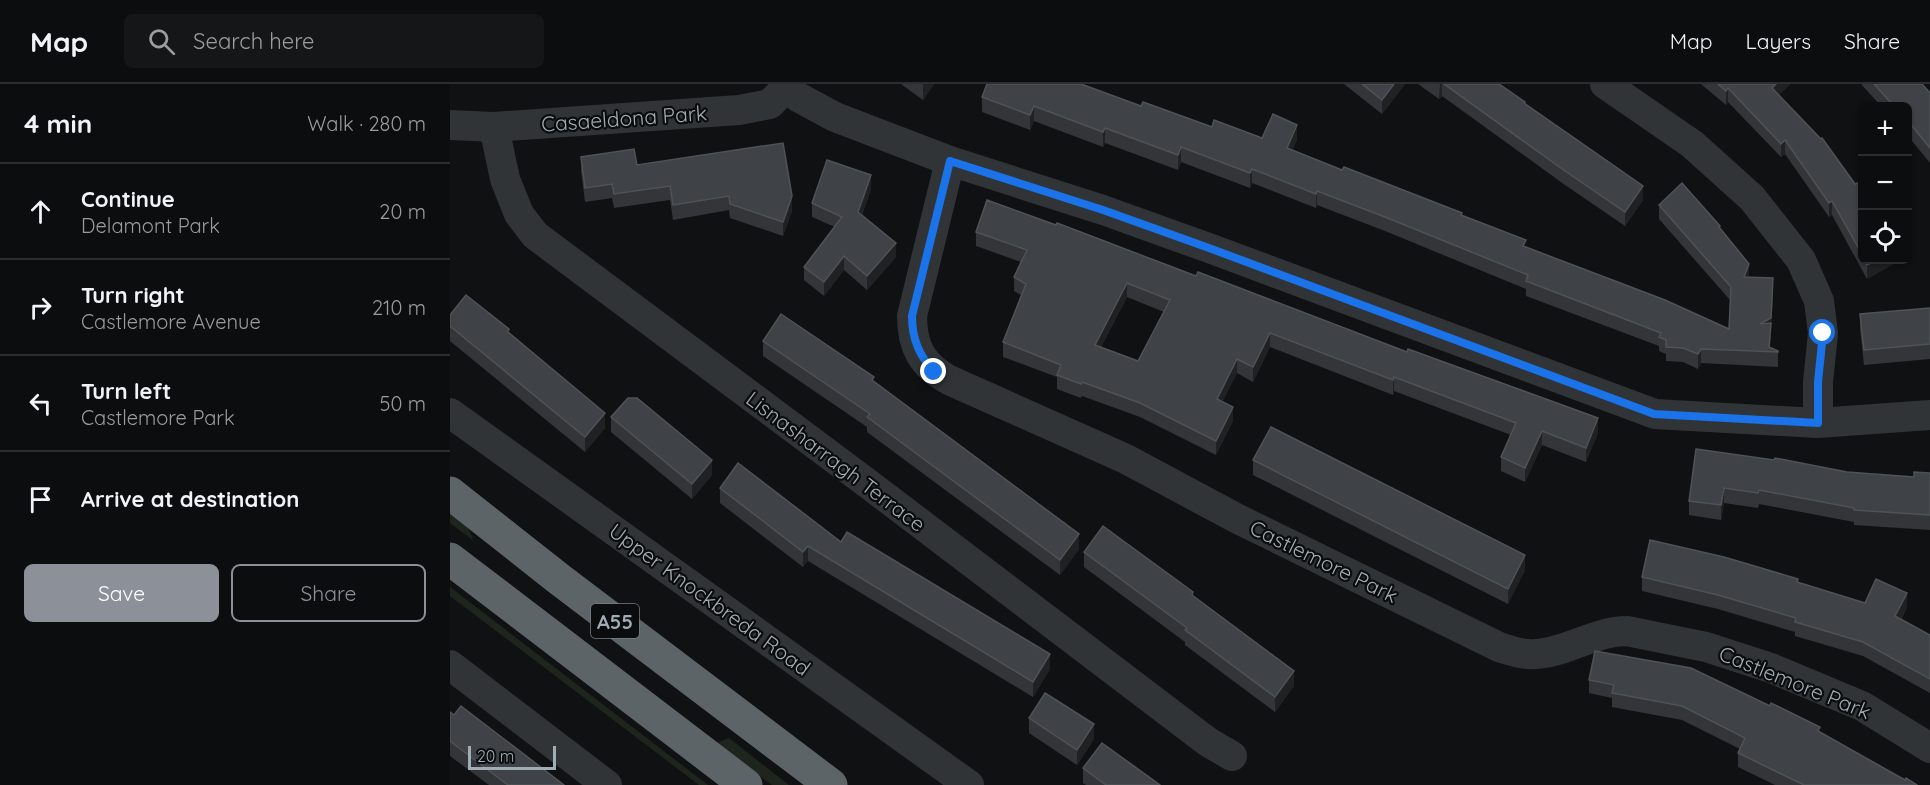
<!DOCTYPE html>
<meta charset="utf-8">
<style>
body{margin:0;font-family:Quicksand,sans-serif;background:#151617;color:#f1f3f6}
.controls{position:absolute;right:18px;top:18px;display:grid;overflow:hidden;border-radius:9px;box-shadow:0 2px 4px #0004}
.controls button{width:54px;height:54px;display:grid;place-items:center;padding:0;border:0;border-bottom:2px solid #2c2d2e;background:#0c0d0e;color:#f1f3f6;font:30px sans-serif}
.scale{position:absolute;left:18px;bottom:15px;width:88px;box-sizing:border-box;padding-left:6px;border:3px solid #a1adb4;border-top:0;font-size:16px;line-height:21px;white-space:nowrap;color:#a1adb4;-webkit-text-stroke:4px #0b0c0d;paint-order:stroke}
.stop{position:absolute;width:18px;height:18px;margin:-14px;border:4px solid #1a73e8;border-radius:50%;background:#fff}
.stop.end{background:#1a73e8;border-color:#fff;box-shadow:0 2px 6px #0008}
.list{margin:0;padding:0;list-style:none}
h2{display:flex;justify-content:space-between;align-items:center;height:78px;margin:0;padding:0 24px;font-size:26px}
h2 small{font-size:20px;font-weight:400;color:#9a9c9e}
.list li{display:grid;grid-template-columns:39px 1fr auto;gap:18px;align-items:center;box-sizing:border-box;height:96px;padding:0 24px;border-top:2px solid #2c2d2e}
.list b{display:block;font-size:22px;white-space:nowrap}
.list p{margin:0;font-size:20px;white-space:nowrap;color:#9a9c9e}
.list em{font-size:20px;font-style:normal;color:#9a9c9e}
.actions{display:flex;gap:12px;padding:18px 24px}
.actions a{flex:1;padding:14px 0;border:2px solid #8c9099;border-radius:9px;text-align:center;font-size:21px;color:#8c9099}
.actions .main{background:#8c9099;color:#fff}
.icon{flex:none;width:33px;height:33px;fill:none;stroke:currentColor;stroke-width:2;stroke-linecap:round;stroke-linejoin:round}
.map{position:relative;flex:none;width:1480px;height:701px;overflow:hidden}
header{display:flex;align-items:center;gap:36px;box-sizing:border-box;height:84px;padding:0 30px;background:#0c0d0e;border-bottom:2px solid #2c2d2e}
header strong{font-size:28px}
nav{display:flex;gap:33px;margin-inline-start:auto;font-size:21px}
.search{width:420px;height:54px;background:#151617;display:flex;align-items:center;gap:15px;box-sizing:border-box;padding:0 21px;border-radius:9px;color:#9a9c9e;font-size:22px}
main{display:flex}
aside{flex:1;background:#0c0d0e}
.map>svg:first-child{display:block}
.green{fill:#1e251d}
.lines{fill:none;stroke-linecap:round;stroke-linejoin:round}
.street{stroke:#313437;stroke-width:30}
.highway{stroke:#5d6468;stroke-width:33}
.wall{fill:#333538;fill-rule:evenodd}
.shaded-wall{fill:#202123}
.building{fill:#3f4246;stroke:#4e5357;stroke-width:1.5;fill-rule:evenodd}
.route{stroke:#1a73e8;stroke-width:8}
.labels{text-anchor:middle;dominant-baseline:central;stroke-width:4.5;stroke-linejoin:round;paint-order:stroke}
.shield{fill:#0b0c0d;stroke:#747d82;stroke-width:1.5}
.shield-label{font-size:20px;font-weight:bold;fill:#a1adb4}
.street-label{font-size:21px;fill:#a1adb4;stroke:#0b0c0d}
</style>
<header>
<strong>Map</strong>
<div class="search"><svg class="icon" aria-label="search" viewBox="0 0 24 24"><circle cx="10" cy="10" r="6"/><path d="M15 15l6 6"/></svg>Search here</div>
<nav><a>Map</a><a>Layers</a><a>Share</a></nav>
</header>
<main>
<aside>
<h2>4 min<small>Walk · 280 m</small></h2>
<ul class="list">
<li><svg class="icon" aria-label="ahead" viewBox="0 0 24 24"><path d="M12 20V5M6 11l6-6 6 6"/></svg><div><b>Continue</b><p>Delamont Park</p></div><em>20 m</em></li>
<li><svg class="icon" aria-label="right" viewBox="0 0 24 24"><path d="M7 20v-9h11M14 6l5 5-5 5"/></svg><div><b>Turn right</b><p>Castlemore Avenue</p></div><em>210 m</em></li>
<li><svg class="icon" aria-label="left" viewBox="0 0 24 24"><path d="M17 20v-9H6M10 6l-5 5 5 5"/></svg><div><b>Turn left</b><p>Castlemore Park</p></div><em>50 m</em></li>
<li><svg class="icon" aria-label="arrive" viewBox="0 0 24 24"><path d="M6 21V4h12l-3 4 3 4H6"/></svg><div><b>Arrive at destination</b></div></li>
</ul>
<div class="actions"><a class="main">Save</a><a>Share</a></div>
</aside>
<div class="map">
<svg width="1480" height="701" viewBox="0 0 1480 701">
<rect width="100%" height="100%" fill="#101112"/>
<g class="green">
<path d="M0 430 18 444 24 457 0 439Z"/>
<path d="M0 503 258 701H249L0 512Z"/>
<path d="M279 654 339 701H322L266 659Z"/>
</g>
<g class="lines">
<g class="street">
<path d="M1155 0 1242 60 1302 114 1351 176 1369 217 1373 249 1368 298V339"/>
<path d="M337 3 348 13 385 33 500 77 653 126 759 164 1205 330 1368 339 1480 331"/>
<path d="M0 41 44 43 289 26 320 20 339 0"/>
<path d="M44 43 55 95 69 130 85 151 421 402 758 658 782 672"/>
<path d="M500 77 462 232C462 263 472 281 499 296L676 375 786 434 1049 563C1061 567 1073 571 1086 570 1118 568 1145 547 1177 547L1256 563 1321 584 1412 622 1480 664"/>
<path d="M0 329 519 701"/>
<path d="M0 581 157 701"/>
</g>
<g class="highway">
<path d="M0 409 109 495 381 701"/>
<path d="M0 475 296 701"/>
</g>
</g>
<g class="wall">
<path d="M451 0H484L473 16Z"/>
<path d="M537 0H633V1L691 22 762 43 812 54 847 56 842 66 892 86 1012 131 1076 163 1279 245 1280 216 1209 135V121L1270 144 1299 193 1323 209 1320 263 1328 267V283L1251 279 1248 285 1233 278 1216 277V270L1209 267V262L1076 212V205L935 147 867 121 866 124 802 99 800 104 731 78 728 86 655 59 653 63 584 37 580 46 532 28V13Z"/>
<path d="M894 0H955L932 30Z"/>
<path d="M968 0H1049L1193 116 1175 142 1115 101 992 12 989 15Z"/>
<path d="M1251 0H1340L1329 11 1405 100 1413 97V176H1445V179L1417 195 1382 131 1379 133 1335 70 1331 73 1278 18 1276 21Z"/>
<path d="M1411 0H1472L1480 9V79L1458 52V22H1431Z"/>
<path d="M131 73 187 81 342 127 333 152 280 134 279 126 223 136 220 116 164 124 162 114 135 118 131 87Z"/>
<path d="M421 105 412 131 446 173 417 206 394 186 374 212 354 196V183L385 143 362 133V119Z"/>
<path d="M526 148 1148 349 1136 378 1092 361 1075 398 1051 387V373L1061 351 944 307 943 311 820 263 803 298 787 289 772 318 783 337 766 371 690 333 632 312 631 314 607 305V293L553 273V258L571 211 564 207V193L571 178 526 162ZM677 213 714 228 688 277 651 263Z"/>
<path d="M1480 224V275L1414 281 1410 245V230Z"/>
<path d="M0 231 59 249 155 344 135 368 0 257Z"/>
<path d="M313 257 424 298 629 465 610 491 417 348V343L313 272Z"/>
<path d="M161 333 262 391 242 415 161 348Z"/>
<path d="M1246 365 1397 388 1464 393 1480 389V446L1404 441V438L1309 420 1308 424 1274 419 1271 436 1239 431V417Z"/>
<path d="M803 376 1075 486 1058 520 803 391Z"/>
<path d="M270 404 391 458 600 585 583 613 358 477 353 483 270 419Z"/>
<path d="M634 468 743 512 844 602 825 628 735 561V558L634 483Z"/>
<path d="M1192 493 1348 498 1415 519 1457 523 1451 536 1480 551V609L1413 572 1345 552V548L1268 525 1192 507Z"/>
<path d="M1139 596 1370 648 1455 696 1467 701H1325L1288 683V669L1290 665 1232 636 1162 623V614L1139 609Z"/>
<path d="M0 628 114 701H39L0 672Z"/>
<path d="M579 634 644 655 627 681 579 649Z"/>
<path d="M633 684 710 701H636L633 699Z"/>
</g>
<g class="shaded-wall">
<path d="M473 0H484L473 16Z"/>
<path d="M944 0H955L932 30V16Z"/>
<path d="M990 0H992V12L989 15Z"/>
<path d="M1326 0H1340L1322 18V4Z"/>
<path d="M1278 4V18L1276 21V7Z"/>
<path d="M584 22V37L580 46V31Z"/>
<path d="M847 41V56L837 78V64Z"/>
<path d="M655 44V59L653 63V48Z"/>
<path d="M1335 56V70L1331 73V60Z"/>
<path d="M731 63V78L728 86V71Z"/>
<path d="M802 85V99L800 104V89Z"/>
<path d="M421 91V105L408 141V128Z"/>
<path d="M1193 102V116L1175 142V128Z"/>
<path d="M867 107V121L866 124V110Z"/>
<path d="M342 112V127L333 152V138Z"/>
<path d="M1382 117V131L1379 133V119Z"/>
<path d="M446 159V173L417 206V192Z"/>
<path d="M394 172V186L374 212V198Z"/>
<path d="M1427 176H1445V179L1417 195V181Z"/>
<path d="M1299 180V194L1294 193Z"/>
<path d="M1323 194V209L1320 268 1310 240Z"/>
<path d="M677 199V213L645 275V261Z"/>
<path d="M820 249V263L803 298V283Z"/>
<path d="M1251 265V279L1248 285V270Z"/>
<path d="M787 275V289L767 329V315Z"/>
<path d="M944 293V307L943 311V296Z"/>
<path d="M783 323V337L766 371V357Z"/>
<path d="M155 329V344L135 368V353Z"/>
<path d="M1148 334V349L1136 378V364Z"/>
<path d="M1092 347V361L1075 398V384Z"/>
<path d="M262 376V391L242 415V400Z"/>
<path d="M1274 404V419L1271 436V421Z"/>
<path d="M629 450V465L610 491V476Z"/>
<path d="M358 462V477L353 483V468Z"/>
<path d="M1075 471V486L1058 520V505Z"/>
<path d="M1457 509V523L1445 547V532Z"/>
<path d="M600 570V585L583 613V598Z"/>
<path d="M844 587V602L825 628V613Z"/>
<path d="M644 640V655L627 681V666Z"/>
</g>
<g class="building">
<path d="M537 0H631L691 22 693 18 762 43 764 36 812 54 823 30 847 41 837 64 892 86 894 83 1012 129 1011 131 1076 156 1073 162 1215 216 1279 245 1281 203 1209 121 1232 99 1270 142 1269 143 1299 180 1294 193 1323 194 1321 234 1310 240 1321 239 1319 263 1328 267V268L1251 265 1248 270 1233 264 1216 263V256L1209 253 1211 249 1076 197 1078 191 935 133 867 107 866 110 802 85 800 89 731 63 728 71 655 44 653 48 584 22 580 31 532 13Z"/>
<path d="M912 0H944L932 16Z"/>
<path d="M994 0H1049L1075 18 1074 19 1193 102 1175 128 1115 87Z"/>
<path d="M1268 0H1326L1322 4 1371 55 1372 54 1405 100 1413 97V172L1382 117 1379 119 1335 56 1331 60 1278 4 1276 7Z"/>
<path d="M1424 0H1472L1480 9V64L1458 37V22H1444Z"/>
<path d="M333 59 342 112 333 138 280 120 279 112 223 121 220 102 164 110 162 100 135 104 131 73 184 65 187 81Z"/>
<path d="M377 76 421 91 408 128 446 159 417 192 394 172 374 198 354 183 392 133 362 119Z"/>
<path d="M537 116 606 141 607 139 746 192 748 188 957 268 958 265 1148 334 1136 364 1092 347 1075 384 1051 373 1066 339 944 293 943 296 820 249 803 283 787 275 767 315 783 323 766 357 690 319 632 298 631 300 607 291 611 281 553 258 576 200 564 193 577 166 526 148ZM677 199 720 216 688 277 645 261Z"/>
<path d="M1414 176H1427L1417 181Z"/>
<path d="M16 211 59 245 58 248 155 329 135 353 0 242V231Z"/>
<path d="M1480 224V260L1414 266 1410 230Z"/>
<path d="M331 230 424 293 422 296 629 450 610 476 417 333 420 330 313 257Z"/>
<path d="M178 314H187L262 376 242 400 161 333Z"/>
<path d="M821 343 1075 471 1058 505 803 376Z"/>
<path d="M1246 365 1324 376 1325 374 1397 388 1464 393V388L1480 389V431L1404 426V424L1309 406 1308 409 1274 404 1271 421 1239 417Z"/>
<path d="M288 379 391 458 397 448 600 570 583 598 358 462 353 468 270 404Z"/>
<path d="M653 442 743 508 742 511 844 587 825 613 735 546 737 544 634 468Z"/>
<path d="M1200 456 1274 473 1348 495 1347 498 1415 519 1426 495 1457 509 1445 532 1480 551V595L1413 558 1345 538 1346 534 1268 511 1192 493Z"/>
<path d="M1145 567 1241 584 1320 622 1321 619 1370 643 1368 647 1455 696 1456 694 1467 701H1354L1288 669 1295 654 1232 622 1162 609 1164 601 1139 596Z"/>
<path d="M595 609 644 640 627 666 579 634Z"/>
<path d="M11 622 114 701H58L0 657V628L4 631Z"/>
<path d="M652 659 710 701H656L633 684Z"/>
</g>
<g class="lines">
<path class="route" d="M484 288C469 271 462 255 462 232L500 77 653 126 759 164 1204 330 1368 339V298L1373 249"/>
</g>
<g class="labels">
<rect class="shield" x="141" y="520" width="48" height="34" rx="4.5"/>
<g class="shield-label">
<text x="165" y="537">A55</text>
</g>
<g class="street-label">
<text transform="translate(174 34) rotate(-4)">Casaeldona Park</text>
<text transform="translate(386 377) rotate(37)">Lisnasharragh Terrace</text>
<text transform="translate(874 477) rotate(26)">Castlemore Park</text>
<text transform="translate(260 515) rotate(36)">Upper Knockbreda Road</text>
<text transform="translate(1345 598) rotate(22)">Castlemore Park</text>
</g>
</g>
</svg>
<div class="controls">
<button>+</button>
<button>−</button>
<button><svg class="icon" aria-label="locate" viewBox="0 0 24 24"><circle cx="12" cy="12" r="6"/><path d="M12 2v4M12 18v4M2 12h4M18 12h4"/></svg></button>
</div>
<div class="scale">20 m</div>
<div class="stop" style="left:1373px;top:249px"></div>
<div class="stop end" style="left:484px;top:288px"></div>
</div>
</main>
